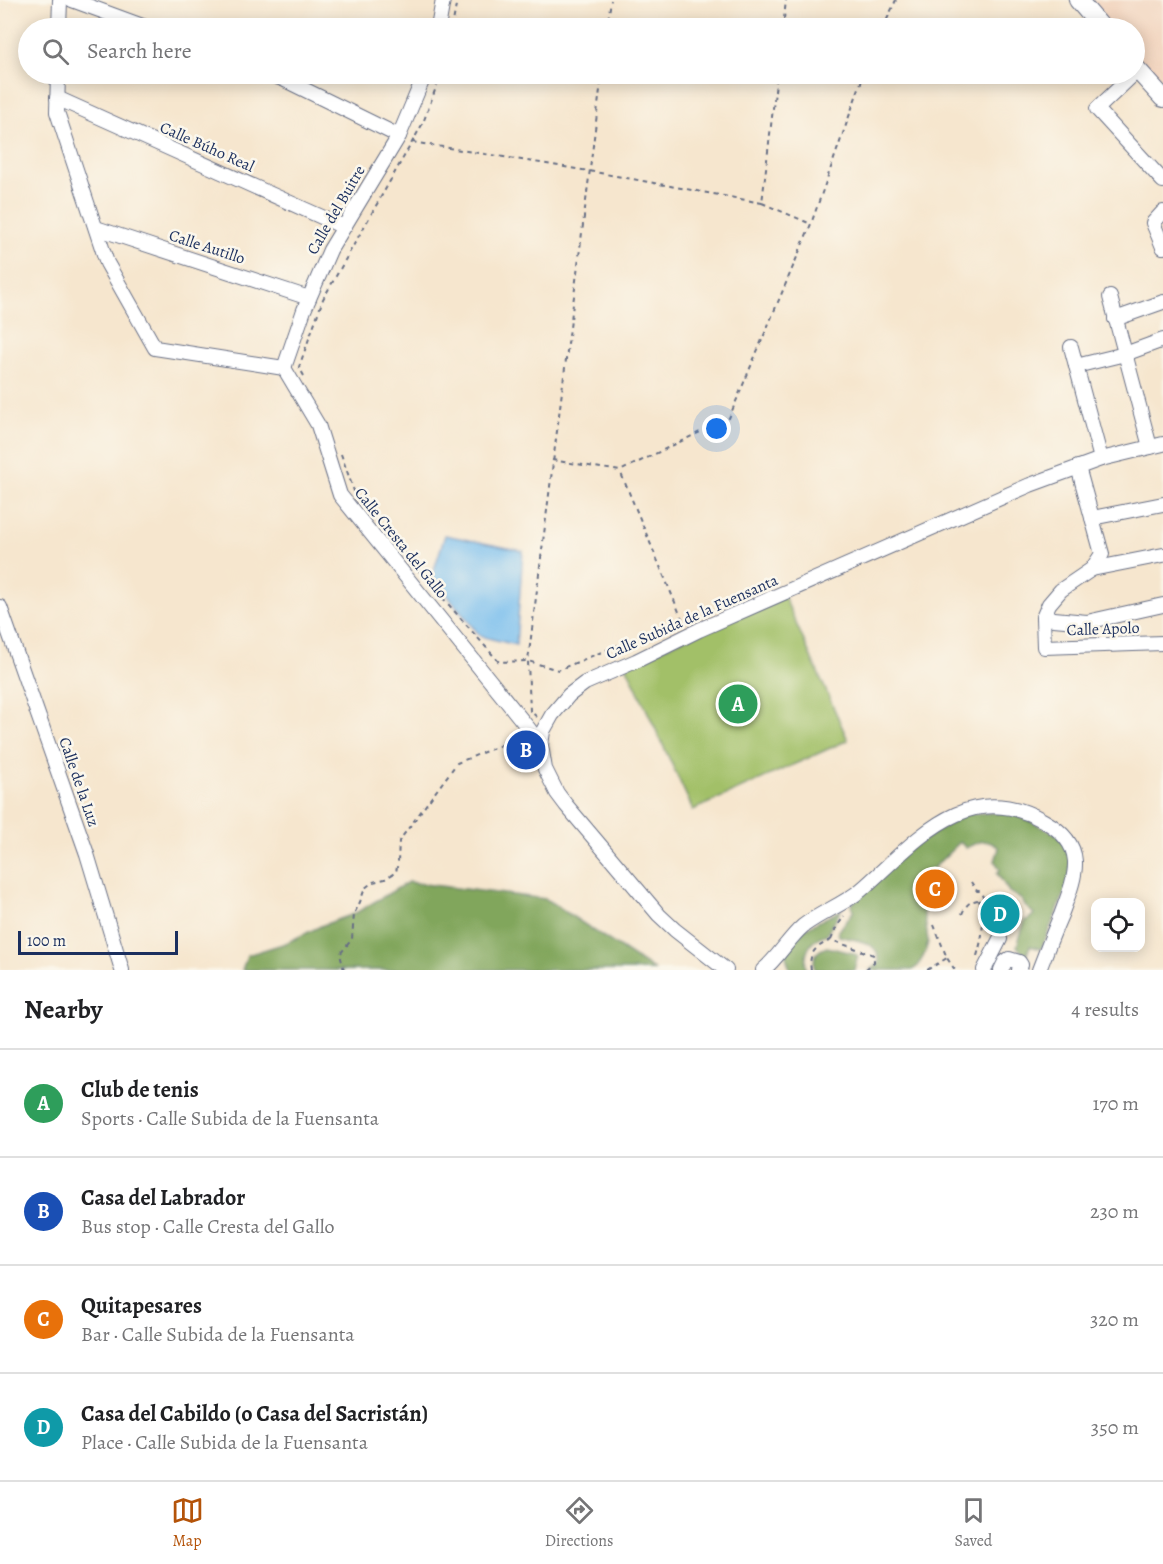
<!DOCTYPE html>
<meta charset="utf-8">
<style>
body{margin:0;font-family:Alegreya,serif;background:#f6f6f6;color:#202124}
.controls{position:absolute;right:18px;bottom:18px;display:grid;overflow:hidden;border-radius:12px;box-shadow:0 3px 15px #0003}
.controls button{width:54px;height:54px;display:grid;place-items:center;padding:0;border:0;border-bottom:2px solid #e0e0e0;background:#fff;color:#202124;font:30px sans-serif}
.scale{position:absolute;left:18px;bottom:15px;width:160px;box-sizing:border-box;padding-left:6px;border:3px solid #1b2f5e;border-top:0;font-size:16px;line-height:21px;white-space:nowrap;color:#1b2f5e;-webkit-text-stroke:4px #fbf7ec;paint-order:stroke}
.you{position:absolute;left:717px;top:429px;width:21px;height:21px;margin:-15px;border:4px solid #fff;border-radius:50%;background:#1a73e8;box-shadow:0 0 0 9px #1a73e833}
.badge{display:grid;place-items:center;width:39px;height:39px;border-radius:50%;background:#b45309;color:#fff;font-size:20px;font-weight:700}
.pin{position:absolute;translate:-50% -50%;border:3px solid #fff;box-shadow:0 2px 6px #0006}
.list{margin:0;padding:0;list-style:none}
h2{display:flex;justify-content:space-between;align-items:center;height:78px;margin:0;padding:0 24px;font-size:26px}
h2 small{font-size:20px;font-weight:400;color:#757577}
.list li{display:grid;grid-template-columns:39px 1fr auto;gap:18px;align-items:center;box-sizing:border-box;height:108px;padding:0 24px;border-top:2px solid #e0e0e0}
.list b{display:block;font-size:22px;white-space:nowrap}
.list p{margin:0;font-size:20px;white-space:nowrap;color:#757577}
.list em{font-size:20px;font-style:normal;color:#757577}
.icon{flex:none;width:33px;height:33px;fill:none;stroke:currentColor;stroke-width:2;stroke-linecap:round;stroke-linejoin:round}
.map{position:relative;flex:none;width:1163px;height:970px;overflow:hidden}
.search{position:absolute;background:#fff;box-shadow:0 3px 15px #0003;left:18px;right:18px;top:18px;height:66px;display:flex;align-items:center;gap:15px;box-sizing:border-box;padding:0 21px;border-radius:33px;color:#757577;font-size:22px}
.sheet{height:510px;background:#fff}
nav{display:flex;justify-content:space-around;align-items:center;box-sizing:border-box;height:84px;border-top:2px solid #e0e0e0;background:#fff;font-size:16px;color:#757577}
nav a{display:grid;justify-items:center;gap:3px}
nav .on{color:#b45309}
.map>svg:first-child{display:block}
.built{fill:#f2d4be}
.green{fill:#a2c068;stroke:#5e7863;stroke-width:1.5}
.forest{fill:#81a65c;stroke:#4e6a5d;stroke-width:1.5}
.water{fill:#75bced;stroke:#4876a6;stroke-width:1.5}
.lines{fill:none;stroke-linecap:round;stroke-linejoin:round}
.minor-casing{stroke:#686f85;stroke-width:16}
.major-casing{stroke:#686f85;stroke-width:20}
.path{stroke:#686f85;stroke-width:2;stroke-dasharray:4.5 4.5;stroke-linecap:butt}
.minor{stroke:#fff;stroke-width:14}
.major{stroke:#fff;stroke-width:18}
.labels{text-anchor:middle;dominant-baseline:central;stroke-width:5;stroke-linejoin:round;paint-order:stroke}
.street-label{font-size:16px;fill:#1b2f5e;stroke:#fbf7ec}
</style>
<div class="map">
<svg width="1163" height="970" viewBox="0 0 1163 970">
<rect width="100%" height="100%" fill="#fbf7ec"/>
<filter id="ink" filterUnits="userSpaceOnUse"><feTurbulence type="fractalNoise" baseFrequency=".0167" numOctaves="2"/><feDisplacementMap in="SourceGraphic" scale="12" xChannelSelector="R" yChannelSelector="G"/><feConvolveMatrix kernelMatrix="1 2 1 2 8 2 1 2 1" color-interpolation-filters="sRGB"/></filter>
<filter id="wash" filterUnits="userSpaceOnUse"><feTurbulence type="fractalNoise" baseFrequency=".008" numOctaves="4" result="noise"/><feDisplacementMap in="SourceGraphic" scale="24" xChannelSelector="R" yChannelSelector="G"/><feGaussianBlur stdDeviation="1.35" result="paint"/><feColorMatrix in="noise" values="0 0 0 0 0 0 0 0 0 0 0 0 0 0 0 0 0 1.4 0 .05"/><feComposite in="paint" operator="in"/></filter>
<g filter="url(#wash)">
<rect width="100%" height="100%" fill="#f6e6ce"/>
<path class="built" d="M1078 0H1163V86L1135 66 1134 28H1102Z"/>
<path class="green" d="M783 594 848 740 693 810 626 665Z"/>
<g class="forest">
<path d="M1010 812 1059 835 1071 860 1069 883 1041 949 1030 946 1026 957 1017 946 1025 920H1028L1034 914 1025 906 1022 900 1009 892 997 873 1000 870 995 861 999 848C986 837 980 841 966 848L960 842 924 877 919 888 926 925 928 942 925 953 918 966 912 970H870L879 964C880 940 857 941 839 936L838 932 853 912 852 904 909 849 965 814Z"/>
<path d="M408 882 546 899 654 970H242L247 955 286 943 323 925 354 914Z"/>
<path d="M841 910 827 934C825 935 821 936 818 938 806 946 804 957 806 970H790L785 953 804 929Z"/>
<path d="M827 947 853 953 858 956 854 970H814C813 957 815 951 827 947Z"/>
</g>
<path class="water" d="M445 535 523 551 516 645 480 636 432 576Z"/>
</g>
<g filter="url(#ink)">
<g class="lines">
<g class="minor-casing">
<g id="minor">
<path d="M72 0 148 28"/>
<path d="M59 28 60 0"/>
<path d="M438 28 443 0"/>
<path d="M1138 70 1097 109 1163 181"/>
<path d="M58 74 57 112 107 263 155 348 284 368"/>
<path d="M269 74 285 80 399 136"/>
<path d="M57 98 344 227"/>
<path d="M1163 212 1153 223 1163 247"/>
<path d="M96 228 309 298"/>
<path d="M1110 297 1150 447"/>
<path d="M1115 319 1163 302"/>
<path d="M1071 347 1101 459"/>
<path d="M1076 366 1125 354 1163 340"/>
<path d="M284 368 318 425 340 495 529 729 541 745"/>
<path d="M284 368 304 310 330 250 399 136 425 74"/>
<path d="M1078 467 1102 554 1092 569 1061 590 1049 604 1043 618 1044 647 1163 643"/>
<path d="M1092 518 1163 504"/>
<path d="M1092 569 1163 555"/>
<path d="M0 607 87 854 122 970"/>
<path d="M1043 618 1087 622 1163 605"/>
<path d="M726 970 675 930 659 915 566 805 557 793 545 769 541 745 543 731 552 715 569 695 585 683 636 661 699 630 1030 485 1101 459 1163 444"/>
<path d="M763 970C778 958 788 939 803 926 821 912 843 905 861 890 915 843 965 776 1044 821 1089 846 1076 875 1061 915 1053 933 1046 952 1039 970"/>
<path d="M984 970 1000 939"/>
<path d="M1001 970 1005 962 1009 959 1019 962 1021 965 1019 970"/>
</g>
</g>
<g class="major-casing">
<g id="major">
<path d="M1078 0 1102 28"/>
<path d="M1134 66 1163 98"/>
</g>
</g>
<g class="path">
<path d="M452 28 457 0"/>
<path d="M607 28 611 0"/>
<path d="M783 28 786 0"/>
<path d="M883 28 896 0"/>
<path d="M412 142 589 171 762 203 777 74"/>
<path d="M762 203 811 224"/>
<path d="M304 376 299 367 323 299 423 123 441 74"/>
<path d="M341 454 355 494"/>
<path d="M552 460 620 471 729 418 811 224 864 74"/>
<path d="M384 529 420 572 499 662 528 661 558 670 682 619 620 471"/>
<path d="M537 717 530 711 528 661 602 74"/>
<path d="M971 882 977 891H980L984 899"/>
<path d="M962 914C967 902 971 901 984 899L995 928"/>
<path d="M934 925 947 958 955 970"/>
<path d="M831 940 835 930 844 916"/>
<path d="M977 956C984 932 984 924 979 900"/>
<path d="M344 970 340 954 352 939 354 914 360 902 365 888 373 882 385 879 396 872 398 862 399 841 457 763 516 739 520 736"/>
<path d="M811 970C808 952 816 947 831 940L874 955V962L865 970"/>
<path d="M927 970 947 958"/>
</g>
<use href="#minor" class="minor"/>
<use href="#major" class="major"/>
</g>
</g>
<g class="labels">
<g class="street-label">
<text transform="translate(207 147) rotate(24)">Calle Búho Real</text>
<text transform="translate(336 210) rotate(-60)">Calle del Buitre</text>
<text transform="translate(207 247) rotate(18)">Calle Autillo</text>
<text transform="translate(401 543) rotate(51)">Calle Cresta del Gallo</text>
<text transform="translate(692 617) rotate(-24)">Calle Subida de la Fuensanta</text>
<text transform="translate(1103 629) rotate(-2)">Calle Apolo</text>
<text transform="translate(79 782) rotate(71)">Calle de la Luz</text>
</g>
</g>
</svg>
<div class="controls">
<button><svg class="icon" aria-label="locate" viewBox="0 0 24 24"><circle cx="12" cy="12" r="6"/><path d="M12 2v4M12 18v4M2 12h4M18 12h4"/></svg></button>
</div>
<div class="scale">100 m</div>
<div class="you"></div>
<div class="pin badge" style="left:738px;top:704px;background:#2e9e5b">A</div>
<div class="pin badge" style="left:526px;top:750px;background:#1a4fb4">B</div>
<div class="pin badge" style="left:935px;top:889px;background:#e8710a">C</div>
<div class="pin badge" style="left:1000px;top:914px;background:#0f9aa8">D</div>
<div class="search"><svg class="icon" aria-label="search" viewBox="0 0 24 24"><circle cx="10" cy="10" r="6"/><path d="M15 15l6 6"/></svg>Search here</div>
</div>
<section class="sheet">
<h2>Nearby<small>4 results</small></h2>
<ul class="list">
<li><span class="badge" style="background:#2e9e5b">A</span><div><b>Club de tenis</b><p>Sports · Calle Subida de la Fuensanta</p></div><em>170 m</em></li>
<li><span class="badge" style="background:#1a4fb4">B</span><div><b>Casa del Labrador</b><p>Bus stop · Calle Cresta del Gallo</p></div><em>230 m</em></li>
<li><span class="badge" style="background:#e8710a">C</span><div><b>Quitapesares</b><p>Bar · Calle Subida de la Fuensanta</p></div><em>320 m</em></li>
<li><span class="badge" style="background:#0f9aa8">D</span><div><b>Casa del Cabildo (o Casa del Sacristán)</b><p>Place · Calle Subida de la Fuensanta</p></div><em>350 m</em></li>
</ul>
</section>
<nav>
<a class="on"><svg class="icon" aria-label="map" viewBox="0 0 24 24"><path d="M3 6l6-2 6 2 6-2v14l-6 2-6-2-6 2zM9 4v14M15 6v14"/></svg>Map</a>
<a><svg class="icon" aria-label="directions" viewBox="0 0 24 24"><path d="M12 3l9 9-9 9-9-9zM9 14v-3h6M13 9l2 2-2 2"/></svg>Directions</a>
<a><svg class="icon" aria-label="saved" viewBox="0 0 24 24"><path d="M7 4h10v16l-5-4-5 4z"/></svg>Saved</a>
</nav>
